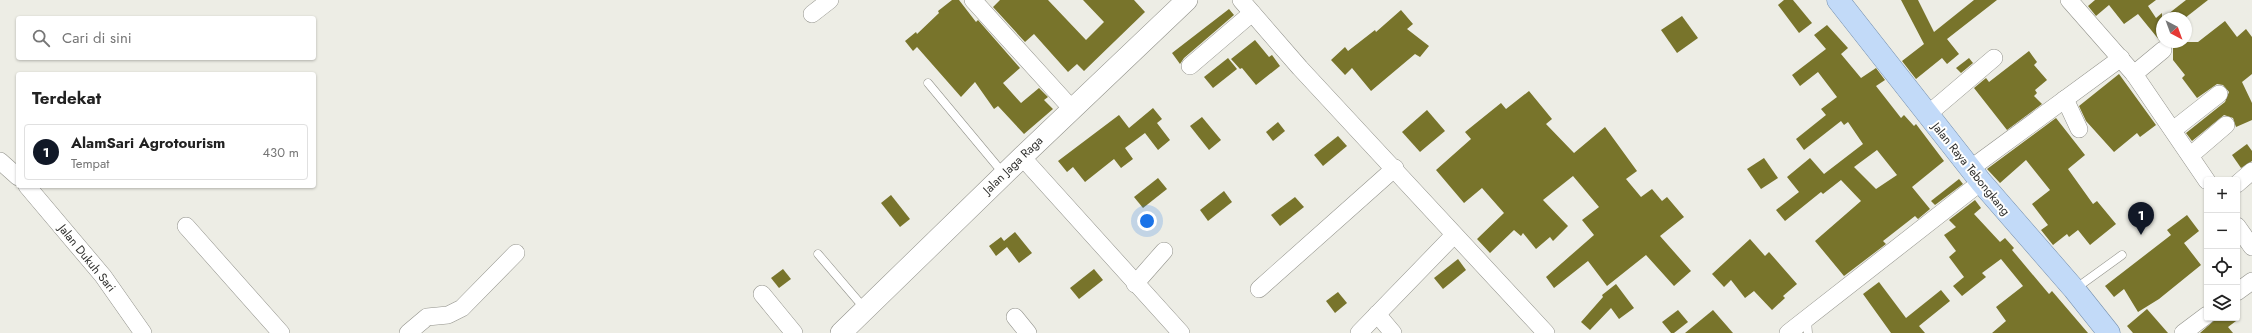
<!DOCTYPE html>
<html lang="id">
<meta charset="utf-8">
<style>
body{margin:0;font-family:Jost,sans-serif;background:#f2f2f2;color:#222}
.controls{position:absolute;right:12px;bottom:12px;display:grid;overflow:hidden;border-radius:4px;box-shadow:0 1px 3px #0004}
.controls button{width:36px;height:36px;display:grid;place-items:center;padding:0;border:0;border-bottom:1px solid #e0e0e0;background:#fff;color:#222;font:20px sans-serif}
.compass{position:absolute;left:2156px;top:12px;width:36px;height:36px;border-radius:50%;background:#fff;box-shadow:0 1px 3px #0004;rotate:139deg}
.you{position:absolute;left:1147px;top:221px;width:14px;height:14px;margin:-10px;border:3px solid #fff;border-radius:50%;background:#1a73e8;box-shadow:0 0 0 6px #1a73e833}
.badge{display:grid;place-items:center;width:26px;height:26px;border-radius:50%;background:#111827;color:#fff;font-size:13px;font-weight:700}
.pin{position:absolute;translate:-50% -33px;filter:drop-shadow(0 1px 2px #0008)}
.pin::after{content:'';position:absolute;top:21px;width:14px;height:12px;background:inherit;clip-path:polygon(0 0,100% 0,50% 100%)}
.list{margin:0;padding:0;list-style:none}
h2{display:flex;justify-content:space-between;align-items:center;height:52px;margin:0;padding:0 16px;font-size:17px}
h2 small{font-size:13px;font-weight:400;color:#767676}
.list li{display:grid;grid-template-columns:26px 1fr auto;gap:12px;align-items:center;box-sizing:border-box;height:56px;margin:0 8px 8px;padding:0 8px;border:1px solid #e0e0e0;border-radius:4px}
.list b{display:block;font-size:15px;white-space:nowrap}
.list p{margin:0;font-size:13px;white-space:nowrap;color:#767676}
.list em{font-size:13px;font-style:normal;color:#767676}
.icon{flex:none;width:22px;height:22px;fill:none;stroke:currentColor;stroke-width:2;stroke-linecap:round;stroke-linejoin:round}
.map{position:relative;flex:none;width:2252px;height:333px;overflow:hidden}
.search{position:absolute;background:#fff;box-shadow:0 1px 3px #0004;left:16px;top:16px;width:300px;height:44px;display:flex;align-items:center;gap:10px;box-sizing:border-box;padding:0 14px;border-radius:4px;color:#767676;font-size:15px}
.panel{position:absolute;background:#fff;box-shadow:0 1px 3px #0004;left:16px;top:72px;width:300px;height:116px;border-radius:4px}
.map>svg:first-child{display:block}
.building{fill:#78742b;fill-rule:evenodd}
.lines{fill:none;stroke-linecap:round;stroke-linejoin:round}
.service-casing{stroke:#92928b;stroke-width:9}
.minor-casing{stroke:#92928b;stroke-width:18}
.tertiary-casing{stroke:#92928b;stroke-width:22}
.primary-casing{stroke:#748fae;stroke-width:23}
.service{stroke:#fff;stroke-width:8}
.minor{stroke:#fff;stroke-width:17}
.tertiary{stroke:#fff;stroke-width:21}
.primary{stroke:#c2daf8;stroke-width:22}
.labels{text-anchor:middle;dominant-baseline:central;stroke-width:4;stroke-linejoin:round;paint-order:stroke}
.street-label{font-size:12px;fill:#2f2f2d;stroke:#fffffe}
</style>
<div class="map">
<svg width="2252" height="333" viewBox="0 0 2252 333">
<rect width="100%" height="100%" fill="#edede5"/>
<g class="building">
<path d="M952 0H959L976 22 978 20 1020 68 1003 83 1021 103 1039 88 1048 97 1044 100 1053 109 1024 134 998 106 994 109 975 82 961 97 917 47 913 51 905 41 916 32 917 34 939 13 938 11Z"/>
<path d="M1000 0H1048L1086 40 1104 22 1083 0H1134L1145 12 1084 71 1077 64 1068 72 1034 34 1025 42 993 7Z"/>
<path d="M1784 0H1793L1812 23 1799 33 1778 5Z"/>
<path d="M1901 0H1918L1934 32 1974 0H1997L1947 39 1959 54 1947 64 1942 58 1916 79 1902 61 1924 44Z"/>
<path d="M2095 0H2156L2148 6 2156 18 2162 13V40L2160 41 2138 14 2124 24 2109 5 2096 16 2088 6Z"/>
<path d="M2186 0H2208L2185 18H2163Z"/>
<path d="M1229 9 1234 15 1184 58 1180 64 1172 53Z"/>
<path d="M1401 10 1413 24 1407 29 1429 46 1420 57 1415 54 1371 91 1352 68 1345 75 1331 60 1345 47 1348 51 1375 30 1376 32Z"/>
<path d="M1682 16 1698 38 1677 53 1661 30Z"/>
<path d="M2225 21 2237 37 2246 29 2252 37V74L2242 82 2252 103V120L2236 127 2233 118 2224 115 2192 141 2186 133 2225 102 2229 92 2223 85 2217 84 2197 98 2182 78 2185 75 2173 60V48L2169 42H2198Z"/>
<path d="M1827 25 1848 48 1841 54 1861 78 1876 68 1885 80 1876 86 1901 118 1904 115 1914 126 1916 124 1944 161 1912 187 1930 209 1918 219 1915 216 1883 241 1886 244 1844 276 1815 241 1861 201 1841 180 1823 194 1821 192 1785 221 1776 210 1799 192 1787 177 1810 158 1824 174 1863 144 1848 122 1844 125 1841 121 1804 150 1796 139 1826 115 1821 109 1837 97 1818 72 1800 86 1792 75 1826 49 1814 35ZM1877 150 1897 175 1876 189 1854 167Z"/>
<path d="M1255 40 1269 57 1272 55 1280 66 1256 85 1242 68 1240 69 1231 59Z"/>
<path d="M2029 51 2037 62 2034 65 2047 80 2035 90 2037 93 2034 96 2042 104 2007 130 1974 88 1986 78 1989 82Z"/>
<path d="M1228 58 1237 69 1213 88 1204 77Z"/>
<path d="M1969 58 1973 63 1961 73 1956 68Z"/>
<path d="M2119 74 2156 125 2140 137 2137 133 2114 152 2086 121 2079 106Z"/>
<path d="M1529 91 1552 119 1546 124 1574 153 1605 127 1637 171 1626 179 1641 197 1652 189 1662 201 1667 197 1684 217 1660 236 1691 271 1674 286 1646 255 1607 286 1588 261 1554 288 1546 277 1594 235 1582 220 1599 207 1573 176 1543 200 1568 226 1553 241 1550 237 1536 249 1523 233 1521 236 1514 230 1490 253 1477 239 1504 213 1482 188 1464 203 1436 170 1471 139 1465 132 1501 103 1506 109Z"/>
<path d="M1153 108 1162 119 1157 123 1170 140 1158 150 1145 133 1125 148 1133 159 1121 168 1114 159 1085 182 1073 167 1067 172 1058 161 1119 115 1129 128Z"/>
<path d="M1427 110 1445 131 1420 152 1402 132Z"/>
<path d="M1202 117 1221 140 1209 150 1190 126Z"/>
<path d="M2056 118 2085 155 2068 169 2093 204 2097 201 2116 224 2090 245 2078 230 2069 237 2067 234 2053 245 2041 230 2048 225 2032 204 2050 190 2026 160 2000 183 1987 169Z"/>
<path d="M1278 122 1285 131 1273 141 1266 132Z"/>
<path d="M1338 136 1347 146 1323 166 1314 155Z"/>
<path d="M2247 144 2252 151V161L2241 168 2232 155Z"/>
<path d="M1764 158 1778 178 1761 189 1747 169Z"/>
<path d="M1158 178 1167 189 1143 208 1134 197Z"/>
<path d="M1959 179 1963 184 1935 205 1931 201Z"/>
<path d="M1224 191 1232 202 1208 221 1200 210Z"/>
<path d="M891 195 910 219 900 227 881 203Z"/>
<path d="M1295 197 1304 207 1280 226 1271 215Z"/>
<path d="M1975 200 1981 208 1974 214 2000 242 2005 238 2014 248 2012 250 2049 294 2052 291 2088 333H1992L2006 321 1996 307 2023 286 2001 259 1982 273 1986 277 1962 296 1953 286 1964 277 1949 257 1956 251 1944 235 1956 227 1949 220Z"/>
<path d="M2187 215 2199 231 2184 243 2201 265 2159 299 2138 312 2124 289 2114 297 2105 286 2171 235 2167 230Z"/>
<path d="M1015 232 1032 253 1019 263 1007 247 996 256 989 246 1001 237 1004 241Z"/>
<path d="M1750 239 1765 256 1769 252 1797 284 1783 296 1785 298 1772 310 1754 291 1745 298 1731 280 1724 287 1712 274Z"/>
<path d="M1458 259 1466 270 1443 289 1434 278Z"/>
<path d="M783 269 791 279 779 288 771 278Z"/>
<path d="M1094 269 1103 280 1079 299 1070 288Z"/>
<path d="M1879 282 1906 318 1941 290 1950 301 1919 326 1925 333H1891L1863 294Z"/>
<path d="M1616 284 1634 308 1619 319 1611 308 1590 330 1581 322 1603 297 1602 295Z"/>
<path d="M1338 292 1347 303 1335 313 1326 301Z"/>
<path d="M2147 309 2168 333H2133L2127 326Z"/>
<path d="M1678 310 1688 322 1674 333H1671L1662 322Z"/>
<path d="M1713 310 1733 333H1685Z"/>
<path d="M2217 318H2240L2228 327 2233 333H2200Z"/>
</g>
<g class="lines">
<g class="service-casing">
<g id="service">
<path d="M928 83 1003 173"/>
<path d="M818 254 865 309"/>
<path d="M2075 289 2122 255"/>
<path d="M1807 320 1808 333"/>
</g>
</g>
<g class="minor-casing">
<g id="minor">
<path d="M973 0 1072 109"/>
<path d="M1241 0 1300 68 1546 333"/>
<path d="M2069 0 2134 74 2207 181"/>
<path d="M812 14 830 0"/>
<path d="M1190 66 1252 13"/>
<path d="M2134 74 2163 50"/>
<path d="M2065 99 2079 129"/>
<path d="M1927 115 1994 58"/>
<path d="M2173 130 2219 94"/>
<path d="M2191 155 2226 125"/>
<path d="M1022 157 1181 333"/>
<path d="M0 161 18 177"/>
<path d="M1970 169 2121 58"/>
<path d="M2237 184 2252 171"/>
<path d="M27 186 103 276 143 333"/>
<path d="M186 226 281 333"/>
<path d="M2237 226 2252 247"/>
<path d="M1135 284 1164 251"/>
<path d="M1259 289 1395 168"/>
<path d="M2237 292 2252 281"/>
<path d="M762 294 794 333"/>
<path d="M1377 314 1393 333"/>
<path d="M1015 317 1028 333"/>
<path d="M408 333 427 317 448 315 462 308 516 253"/>
<path d="M1359 333 1454 235"/>
<path d="M1788 333 1981 182"/>
<path d="M2183 333 2207 315"/>
</g>
</g>
<g class="tertiary-casing">
<path id="tertiary" d="M841 333 1022 157 1187 0"/>
</g>
<g class="primary-casing">
<path id="primary" d="M1838 0 1981 182 2074 289 2109 333"/>
</g>
<use href="#service" class="service"/>
<use href="#minor" class="minor"/>
<use href="#tertiary" class="tertiary"/>
<use href="#primary" class="primary"/>
</g>
<g class="labels">
<g class="street-label">
<text transform="translate(1013 165) rotate(-44)">Jalan Jaga Raga</text>
<text transform="translate(1971 169) rotate(51)">Jalan Raya Tebongkang</text>
<text transform="translate(87 258) rotate(51)">Jalan Dukuh Sari</text>
</g>
</g>
</svg>
<div class="controls">
<button>+</button>
<button>−</button>
<button><svg class="icon" aria-label="locate" viewBox="0 0 24 24"><circle cx="12" cy="12" r="6"/><path d="M12 2v4M12 18v4M2 12h4M18 12h4"/></svg></button>
<button><svg class="icon" aria-label="layers" viewBox="0 0 24 24"><path d="M12 4l9 5-9 5-9-5zM3 14l9 5 9-5"/></svg></button>
</div>
<svg class="compass" viewBox="-18 -18 36 36"><path d="M0-13l5 13h-10z" fill="#e53935"/><path d="M0 13l5-13h-10z" fill="#767676"/></svg>
<div class="you"></div>
<div class="pin badge" style="left:2141px;top:235px">1</div>
<div class="search"><svg class="icon" aria-label="search" viewBox="0 0 24 24"><circle cx="10" cy="10" r="6"/><path d="M15 15l6 6"/></svg>Cari di sini</div>
<section class="panel">
<h2>Terdekat<small></small></h2>
<ul class="list">
<li><span class="badge">1</span><div><b>AlamSari Agrotourism</b><p>Tempat</p></div><em>430 m</em></li>
</ul>
</section>
</div>
